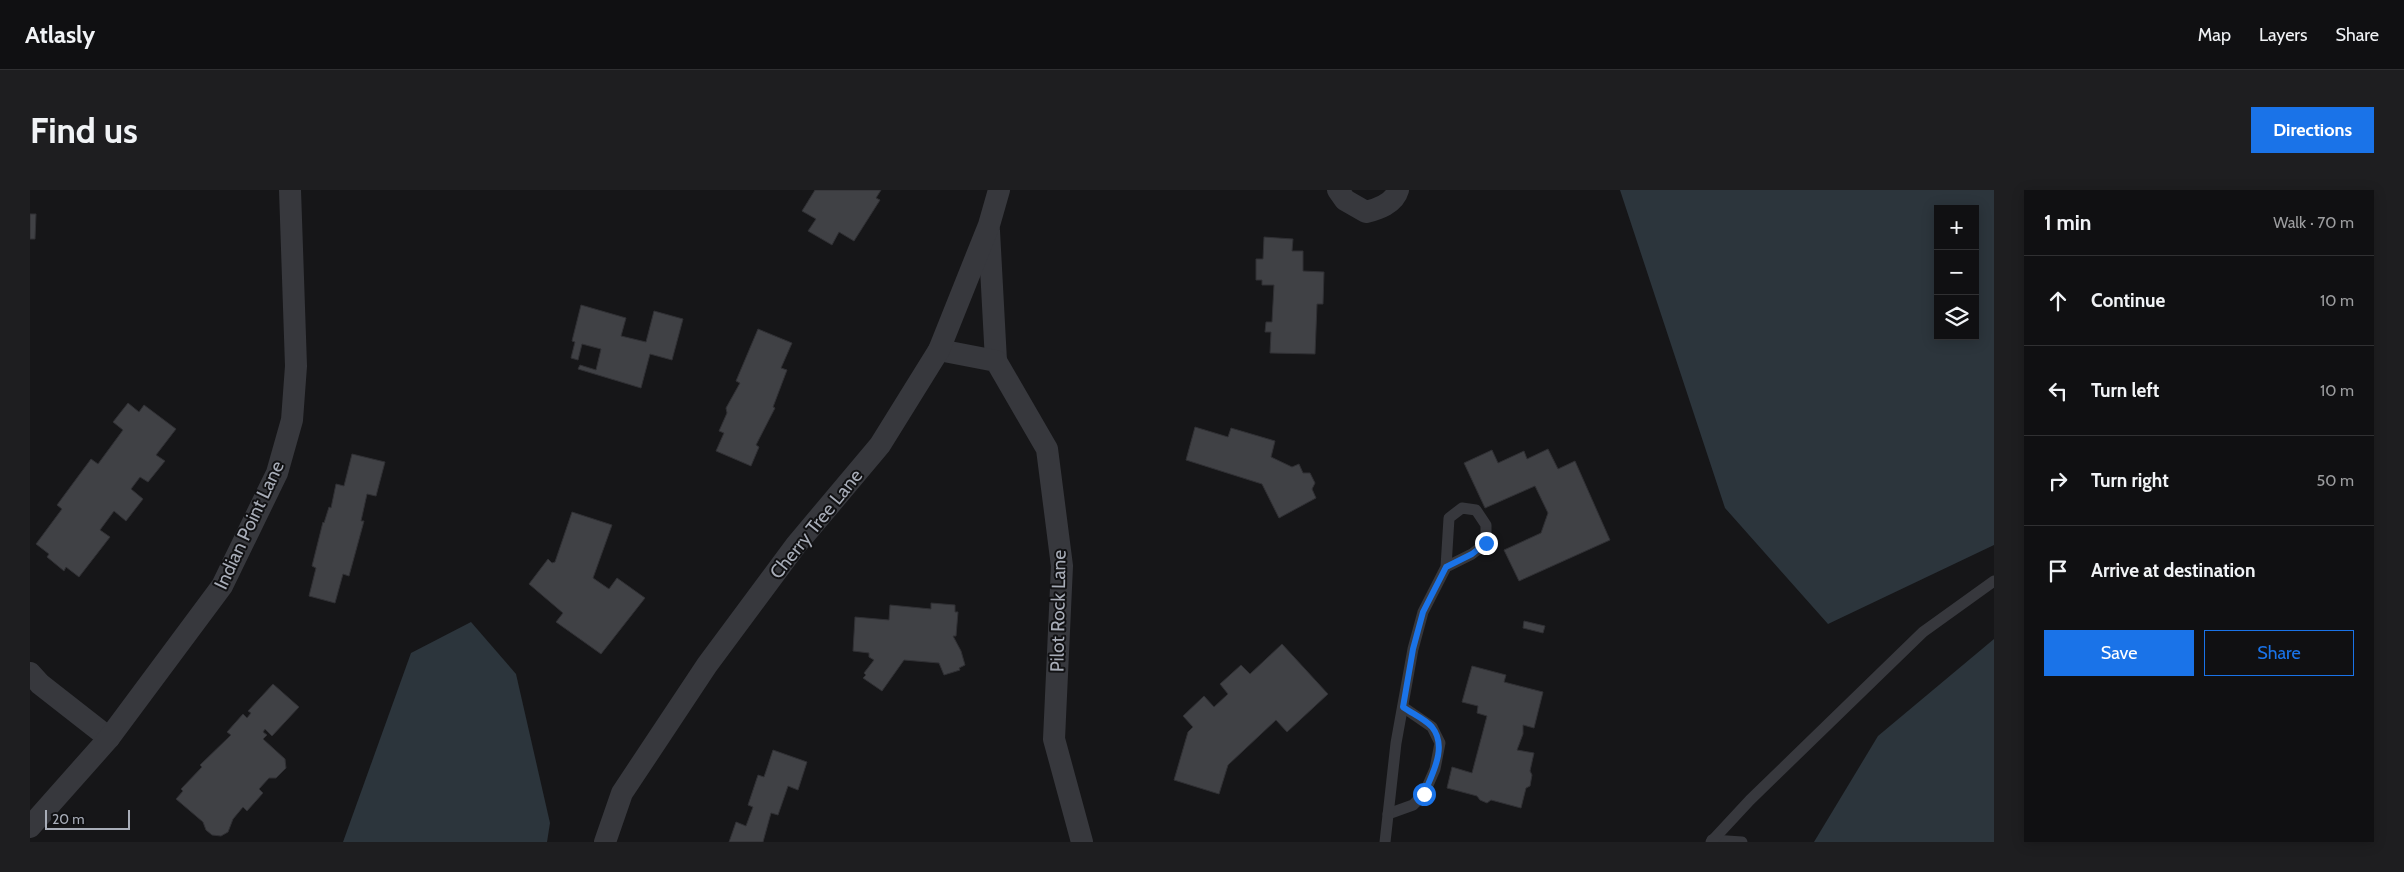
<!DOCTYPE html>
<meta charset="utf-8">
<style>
body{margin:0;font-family:Cabin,sans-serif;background:#1e1e20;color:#f1f3f6}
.controls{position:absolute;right:15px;top:15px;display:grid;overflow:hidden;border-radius:0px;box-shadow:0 2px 12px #0003}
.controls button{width:45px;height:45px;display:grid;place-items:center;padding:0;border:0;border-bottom:1px solid #303032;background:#101012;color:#f1f3f6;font:25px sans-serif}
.scale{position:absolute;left:15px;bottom:12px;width:85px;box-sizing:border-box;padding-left:5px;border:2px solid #a8adb8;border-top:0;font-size:14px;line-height:18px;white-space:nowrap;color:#a8adb8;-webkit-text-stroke:4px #111113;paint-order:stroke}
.stop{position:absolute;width:15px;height:15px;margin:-11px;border:4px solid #1a73e8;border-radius:50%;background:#fff}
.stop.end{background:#1a73e8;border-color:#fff;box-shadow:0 1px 5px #0008}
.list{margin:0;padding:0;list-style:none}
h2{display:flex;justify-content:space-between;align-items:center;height:65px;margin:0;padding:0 20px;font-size:21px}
h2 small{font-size:16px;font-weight:400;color:#9c9d9f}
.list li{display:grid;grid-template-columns:32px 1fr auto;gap:15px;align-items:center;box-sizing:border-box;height:90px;padding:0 20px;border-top:1px solid #303032}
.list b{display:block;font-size:19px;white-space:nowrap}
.list em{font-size:16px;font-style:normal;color:#9c9d9f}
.actions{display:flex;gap:10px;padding:15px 20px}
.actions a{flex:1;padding:11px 0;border:1px solid #1a73e8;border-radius:0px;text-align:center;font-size:18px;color:#1a73e8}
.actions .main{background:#1a73e8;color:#fff}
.icon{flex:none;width:28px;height:28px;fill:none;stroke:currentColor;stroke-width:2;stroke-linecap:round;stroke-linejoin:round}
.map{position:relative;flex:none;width:1964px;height:652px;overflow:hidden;border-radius:0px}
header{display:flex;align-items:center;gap:30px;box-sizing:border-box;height:70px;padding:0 25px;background:#101012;border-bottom:1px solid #303032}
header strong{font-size:24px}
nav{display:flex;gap:28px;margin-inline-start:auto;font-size:18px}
.intro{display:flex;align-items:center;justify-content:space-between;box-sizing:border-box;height:120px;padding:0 30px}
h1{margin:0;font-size:35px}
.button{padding:12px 22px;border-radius:0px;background:#1a73e8;color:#fff;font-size:18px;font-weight:700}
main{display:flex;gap:30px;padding:0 30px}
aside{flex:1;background:#101012;border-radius:0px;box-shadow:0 2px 12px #0003}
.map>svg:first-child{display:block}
.water{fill:#2c353c;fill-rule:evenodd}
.building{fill:#404145;stroke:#303034}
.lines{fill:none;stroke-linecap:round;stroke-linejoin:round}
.service{stroke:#37383d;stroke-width:11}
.minor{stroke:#37383d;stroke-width:22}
.route{stroke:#1a73e8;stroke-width:6}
.labels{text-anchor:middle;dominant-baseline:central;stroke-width:4;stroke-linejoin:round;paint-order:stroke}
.street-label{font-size:19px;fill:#a8adb8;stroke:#111113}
</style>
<header>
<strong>Atlasly</strong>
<nav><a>Map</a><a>Layers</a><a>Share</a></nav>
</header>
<div class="intro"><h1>Find us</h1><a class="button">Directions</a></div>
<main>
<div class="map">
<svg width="1964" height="652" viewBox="0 0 1964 652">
<rect width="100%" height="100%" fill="#161618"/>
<g class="water">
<path d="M1590 0H1964V355L1798 434 1695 318ZM1908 19H1945V146H1908Z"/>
<path d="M441 432 486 484 520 633 517 652H313L381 463Z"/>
<path d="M1964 449V652H1784L1848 546Z"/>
</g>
<g class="building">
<path d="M785 0H851L846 8 850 10 824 51 809 42 802 55 778 41 786 29 772 21Z"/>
<path d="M0 24H6L5 49H0Z"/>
<path d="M1234 47 1263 49 1262 61H1273V81L1294 82 1293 114H1287L1285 164 1240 163 1241 142H1235L1236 132H1242L1244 95H1232V90H1226V69H1233Z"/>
<path d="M551 115 596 128 591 146 616 152 624 121 653 129 642 170 620 164 611 198 548 179 550 175 566 180 571 159 552 154 548 170 541 168 545 152 542 151Z"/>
<path d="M728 139 762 153 751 178 757 180 743 217 745 218 726 255 729 257 721 276 686 261 694 243 689 241 697 223 696 218 710 193 706 191Z"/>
<path d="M98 213 109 222 114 215 146 239 126 265 135 271 118 292 110 287 101 299 113 309 96 331 84 321 70 340 80 347 49 387 36 377 34 381 17 367 19 364 6 354 32 319 27 315 61 269 68 274 93 240 83 232Z"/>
<path d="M1165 237 1198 247 1201 238 1245 251 1241 267 1262 277 1269 274 1273 283H1280L1285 293 1282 299 1286 308 1249 328 1232 294 1156 270Z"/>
<path d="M1518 259 1528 279 1545 271 1580 350 1489 391 1474 360 1511 343 1518 323 1505 296 1455 318 1434 273 1462 260 1468 273 1494 261 1497 269Z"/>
<path d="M322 264 355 272 346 306 337 304 331 331H334L319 386 313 384 305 413 279 406 286 378 282 376 293 332 294 333 299 317 301 318 306 294 314 296Z"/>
<path d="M542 322 582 335 563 388 579 399 587 388 615 408 571 464 526 432 533 423 499 394 518 369 522 373 525 372Z"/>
<path d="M901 413 925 415V422H928L926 446H923L931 461 935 475 929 478 930 480 914 485 909 473 874 470 852 501 833 488 836 485 834 483 844 470 839 467V463L823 461 825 427 859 430 860 415 901 419Z"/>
<path d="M1494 431 1515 436 1513 443 1493 438Z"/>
<path d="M1252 454 1298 504 1257 542 1246 530 1198 575 1189 604 1144 590 1158 542 1163 537 1153 526 1174 506 1184 517 1198 504 1190 494 1211 475 1220 484Z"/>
<path d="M1442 476 1476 485 1474 492 1513 502 1504 538 1493 535V544L1487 560 1504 563 1500 581 1502 585 1500 596 1496 598 1491 618 1461 610 1457 613 1450 610 1447 606 1417 598 1422 577 1442 583 1457 526 1447 523 1448 516 1432 512Z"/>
<path d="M243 494 269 517 242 546 235 539 233 542 237 545 233 549 255 569 256 578 246 588H239L229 599 233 603 217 621 213 617 203 629 198 642 191 646 182 645 176 640 173 632 146 609 153 601 151 599 172 577 170 575 201 545 197 542 213 524 217 528 221 523 218 521Z"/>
<path d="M743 560 777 572 768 600 758 596 748 625 741 623 733 652H699L706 632 716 636 723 617 718 615 728 585 734 587Z"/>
</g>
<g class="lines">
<g class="service">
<path d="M1358 624 1383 615 1394 604 1405 579 1410 553 1402 537 1373 517"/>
<path d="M1682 650 1712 652"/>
<path d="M1355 652 1366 553 1383 459 1393 422 1416 377 1419 328 1432 318 1446 320 1456 335V353L1442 364 1416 377"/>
<path d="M1681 652 1720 610 1893 442 1964 391"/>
</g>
<g class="minor">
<path d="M1308 0 1315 10 1336 22C1348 19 1364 14 1368 0"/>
<path d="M959 41 966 171"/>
<path d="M909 160 966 171 1017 259 1032 376 1024 549 1052 652"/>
<path d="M0 483 10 494 79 548"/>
<path d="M0 637 79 548 192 396 247 283 262 230 266 176 260 0"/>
<path d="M575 652 592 603 677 475 766 355 850 255 909 160 959 35 969 0"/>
</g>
</g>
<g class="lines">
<path class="route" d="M1394 604C1402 584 1418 557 1402 537 1395 529 1381 523 1373 517L1383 459 1393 422 1416 377 1442 364 1456 353"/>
</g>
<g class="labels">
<g class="street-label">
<text transform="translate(786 334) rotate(-51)">Cherry Tree Lane</text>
<text transform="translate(219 335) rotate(-65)">Indian Point Lane</text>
<text transform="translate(1028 421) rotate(-89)">Pilot Rock Lane</text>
</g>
</g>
</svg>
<div class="controls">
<button>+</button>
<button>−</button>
<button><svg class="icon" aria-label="layers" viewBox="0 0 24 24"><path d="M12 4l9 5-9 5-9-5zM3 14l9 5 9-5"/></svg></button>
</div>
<div class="scale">20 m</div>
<div class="stop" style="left:1394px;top:604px"></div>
<div class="stop end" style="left:1456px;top:353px"></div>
</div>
<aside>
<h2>1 min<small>Walk · 70 m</small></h2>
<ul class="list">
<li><svg class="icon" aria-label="ahead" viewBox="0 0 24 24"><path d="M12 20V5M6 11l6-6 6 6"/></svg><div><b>Continue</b></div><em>10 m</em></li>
<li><svg class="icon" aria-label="left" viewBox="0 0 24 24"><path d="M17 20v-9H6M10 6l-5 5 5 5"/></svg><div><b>Turn left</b></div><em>10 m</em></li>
<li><svg class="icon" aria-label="right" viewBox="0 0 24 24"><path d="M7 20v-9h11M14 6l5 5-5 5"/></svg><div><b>Turn right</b></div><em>50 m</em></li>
<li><svg class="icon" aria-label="arrive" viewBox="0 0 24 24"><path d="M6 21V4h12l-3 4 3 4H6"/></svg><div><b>Arrive at destination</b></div></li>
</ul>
<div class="actions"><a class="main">Save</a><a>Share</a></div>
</aside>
</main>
